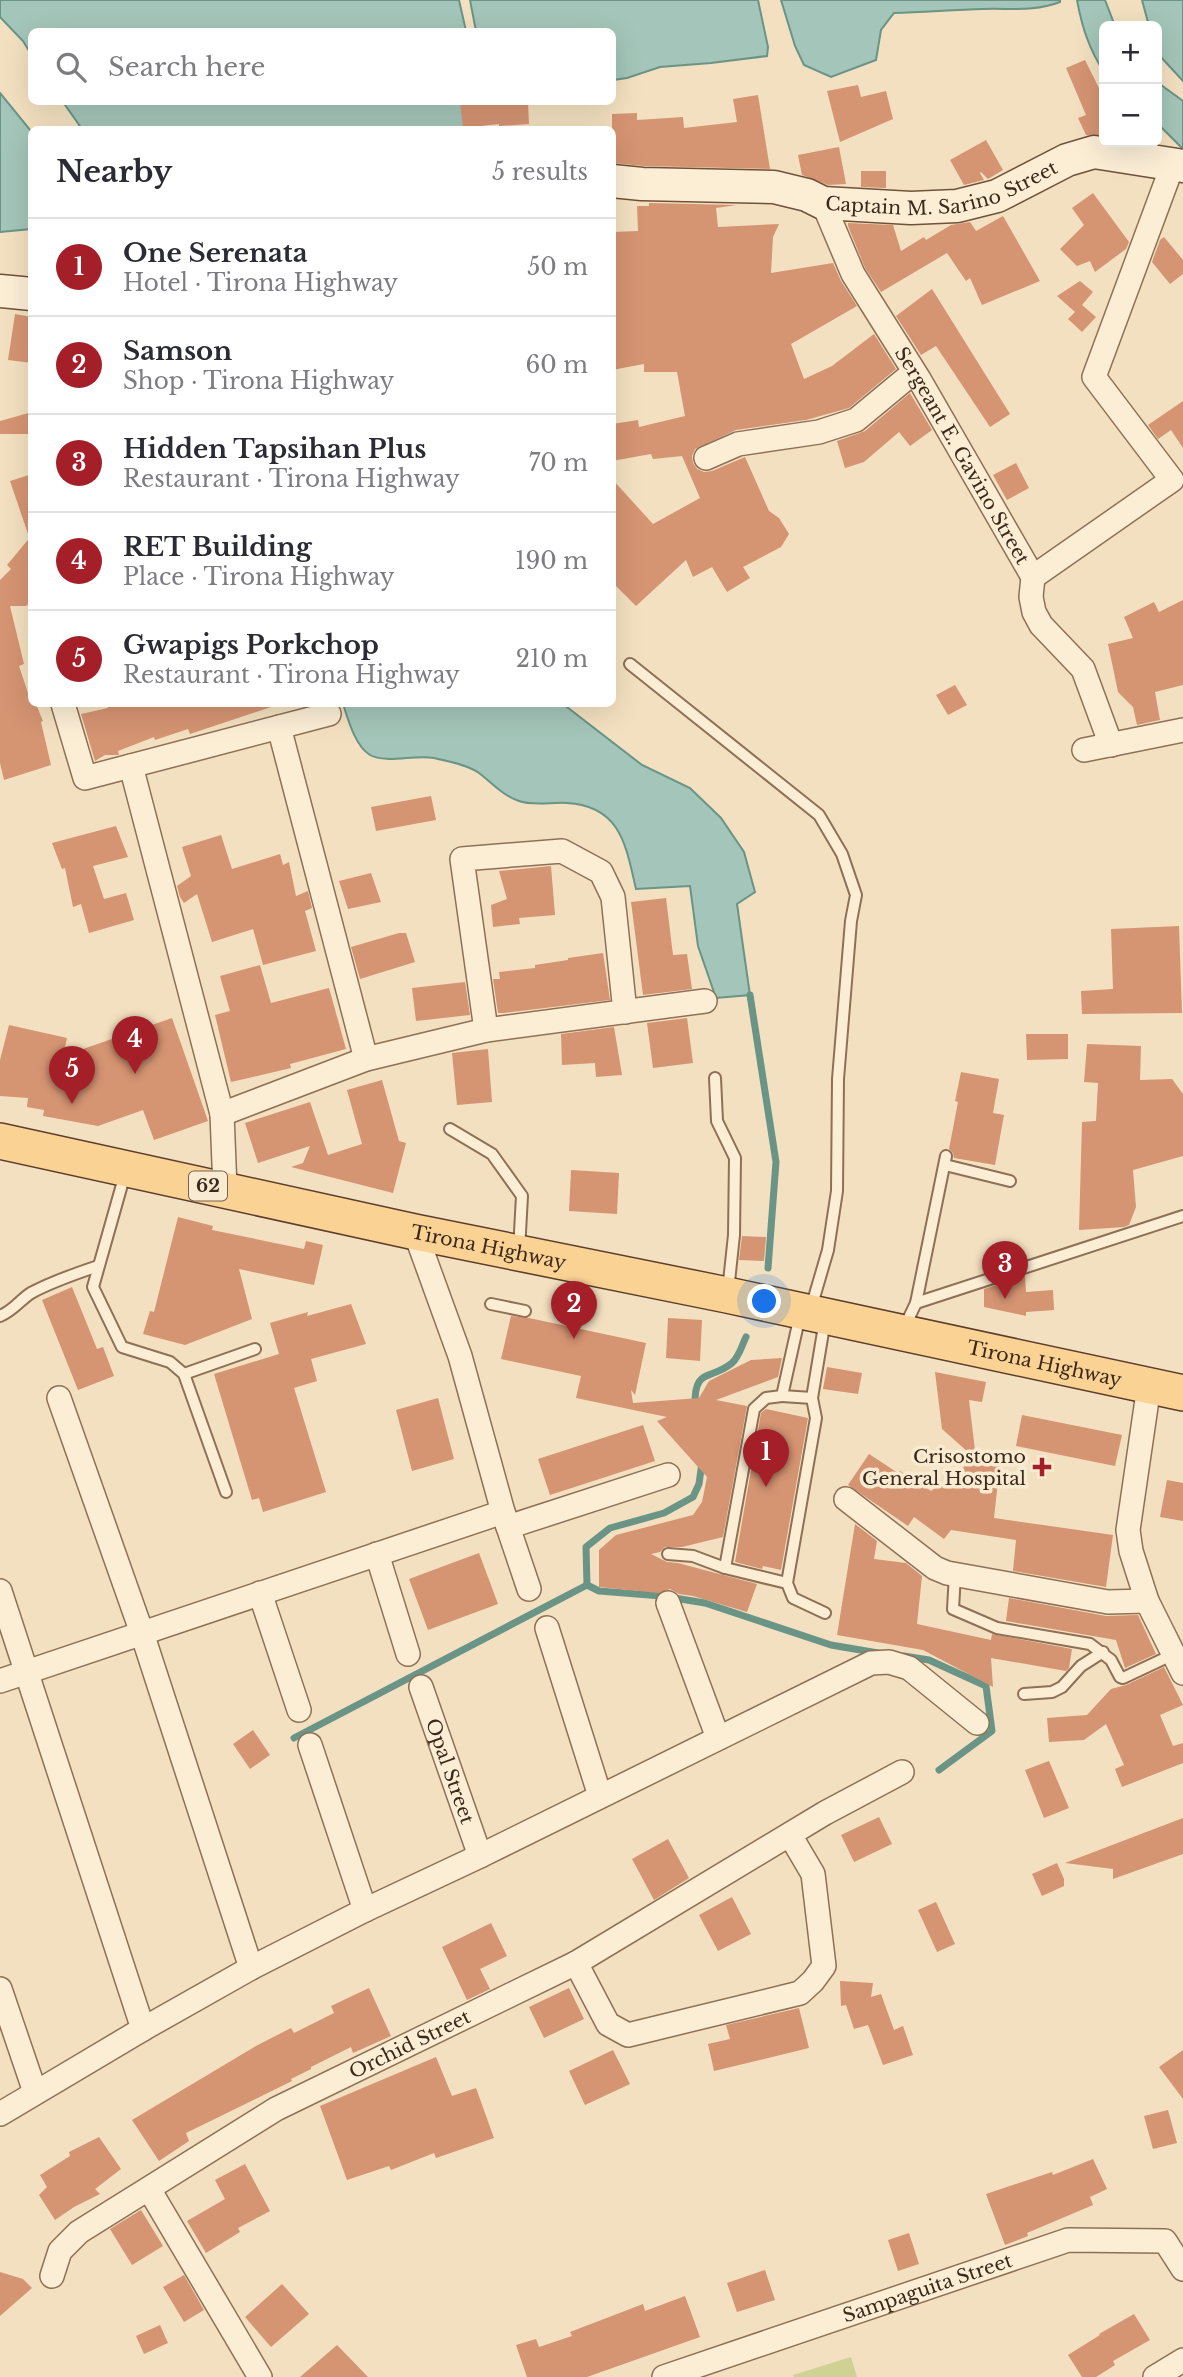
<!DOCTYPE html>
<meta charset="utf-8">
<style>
body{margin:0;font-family:"Libre Baskerville",serif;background:#f7f7f7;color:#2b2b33}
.controls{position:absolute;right:21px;top:21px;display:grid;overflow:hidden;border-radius:10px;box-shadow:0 7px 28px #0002}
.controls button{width:63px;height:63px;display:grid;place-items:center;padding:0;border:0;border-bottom:2px solid #e1e1e2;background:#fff;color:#2b2b33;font:35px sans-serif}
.you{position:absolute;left:765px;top:1302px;width:24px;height:24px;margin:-18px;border:5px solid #fff;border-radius:50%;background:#1a73e8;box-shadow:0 0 0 10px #1a73e833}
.badge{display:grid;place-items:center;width:46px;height:46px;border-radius:50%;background:#a51f29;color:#fff;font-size:23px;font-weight:700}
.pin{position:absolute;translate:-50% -58px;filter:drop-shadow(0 2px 4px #0008)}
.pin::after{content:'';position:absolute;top:37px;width:24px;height:21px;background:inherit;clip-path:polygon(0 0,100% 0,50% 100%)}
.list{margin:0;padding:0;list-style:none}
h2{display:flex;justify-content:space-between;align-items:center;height:91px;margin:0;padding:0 28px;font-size:30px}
h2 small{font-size:23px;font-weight:400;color:#7c7c81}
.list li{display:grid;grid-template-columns:46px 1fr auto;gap:21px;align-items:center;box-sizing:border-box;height:98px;padding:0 28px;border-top:2px solid #e1e1e2}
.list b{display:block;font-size:26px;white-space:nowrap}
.list p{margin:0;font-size:23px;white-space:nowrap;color:#7c7c81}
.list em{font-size:23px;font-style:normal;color:#7c7c81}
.icon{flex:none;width:38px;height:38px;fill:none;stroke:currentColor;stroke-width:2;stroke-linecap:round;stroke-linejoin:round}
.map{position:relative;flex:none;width:1183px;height:2377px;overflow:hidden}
.search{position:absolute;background:#fff;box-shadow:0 7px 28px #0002;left:28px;top:28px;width:588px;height:77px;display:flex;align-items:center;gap:18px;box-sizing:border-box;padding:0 24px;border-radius:10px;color:#7c7c81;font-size:26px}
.panel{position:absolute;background:#fff;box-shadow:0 7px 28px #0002;left:28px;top:126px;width:588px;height:581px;border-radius:10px}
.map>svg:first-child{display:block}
.green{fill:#cfd293}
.water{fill:#a4c5b9;stroke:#699486;stroke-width:2}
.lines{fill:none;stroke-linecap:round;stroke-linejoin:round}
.stream{stroke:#699486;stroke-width:7}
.building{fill:#d59472}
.lane-casing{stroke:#8e7056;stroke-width:14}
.street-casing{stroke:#8e7056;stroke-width:26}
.secondary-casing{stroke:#705139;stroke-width:35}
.primary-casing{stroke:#5c3e2b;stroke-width:38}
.lane{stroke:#fceed5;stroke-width:10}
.street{stroke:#fceed5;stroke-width:23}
.secondary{stroke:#fceed5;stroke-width:32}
.primary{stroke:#fad394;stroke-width:35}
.poi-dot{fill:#a51f29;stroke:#f9ebd1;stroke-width:2.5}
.labels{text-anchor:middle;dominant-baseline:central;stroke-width:7;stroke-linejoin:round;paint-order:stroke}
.shield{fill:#f9ebd1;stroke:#756352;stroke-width:2}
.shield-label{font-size:18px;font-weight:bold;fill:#3c291c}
.street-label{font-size:19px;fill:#3c291c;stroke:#f9ebd1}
.poi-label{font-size:19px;fill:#3c291c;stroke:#f9ebd1;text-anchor:end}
</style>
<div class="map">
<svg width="1183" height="2377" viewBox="0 0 1183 2377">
<rect width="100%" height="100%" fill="#f3e0c0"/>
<path class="green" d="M851 2357 857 2377H794L793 2375Z"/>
<g class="water">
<path d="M0 0H459L466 31 32 32 31 54 23 41 0 17Z"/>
<path d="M470 0H758L768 47 767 56 711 63 660 67 627 78 613 80 612 32 476 31Z"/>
<path d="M781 0H1060V2C1034 12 1010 8 983 9 953 10 924 12 894 13L881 30 876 60 831 77 804 65 795 46Z"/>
<path d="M1077 0H1105L1115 26H1104V72C1089 49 1082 27 1077 0Z"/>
<path d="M1142 0H1183V81L1159 55 1157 26H1149Z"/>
<path d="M1157 82 1183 101V149L1157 123Z"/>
<path d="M0 93 31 131V229L0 232Z"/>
<path d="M63 102H476L477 123 467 130 82 129Z"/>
<path d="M343 704H563L642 765 690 788 721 818 744 852 755 892 737 904 750 995 716 998 698 946 690 886 636 889C626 846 621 806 567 803 552 802 532 806 519 801 502 795 492 783 479 773 468 765 448 761 434 758 416 754 386 764 370 755 355 746 348 719 343 704Z"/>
</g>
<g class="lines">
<g class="stream">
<path d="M750 995 776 1162 768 1268"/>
<path d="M695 1406C694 1367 710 1381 732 1363 739 1357 742 1345 746 1337"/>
<path d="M702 1462 699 1484 693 1497 664 1513 610 1528 586 1547 587 1585 599 1591 662 1596 705 1603 831 1645 878 1653"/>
<path d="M904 1656 929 1660 986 1686 992 1731 939 1770"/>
<path d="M294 1738 587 1585"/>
</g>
</g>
<g class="building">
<path d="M1085 60 1104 98V135H1086L1078 118 1086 115 1066 68Z"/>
<path d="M858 85 861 97 886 91 893 119 840 142 827 91Z"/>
<path d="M758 95 770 169 643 166 612 163V114L637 113V120L683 117 684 128 737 122 733 99Z"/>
<path d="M460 102H528L529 124 499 126V124L463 128Z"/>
<path d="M986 140 1003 170 988 179 981 172 980 173 984 180 964 185 950 160Z"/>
<path d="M839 147 846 184 828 185 802 175 798 155Z"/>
<path d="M861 171H886V188L861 187Z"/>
<path d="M1093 193 1129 242 1126 249 1095 272 1090 261 1077 266 1060 249 1084 225 1072 208Z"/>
<path d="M649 203 737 205 716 208 718 227 779 224 773 237 771 273 833 263 841 281 857 306 791 344 804 379 832 366 874 334 896 369 849 408 806 420 736 430 695 449 692 456 693 463 697 469 704 472 712 471 745 457 769 511 779 518 789 534 781 547 743 567 750 578 727 592 712 567 693 577 686 560 636 606 612 582V479L653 524 700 498 682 456 653 459 651 454 612 461V424L638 420 639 427 685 416 677 372H644V364L612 370V232L638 231 637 206H649Z"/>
<path d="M1003 216 1040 281 982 305 970 278 966 281 947 253 881 292 865 268 848 226V223L893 225 901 251 924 237 926 240 951 225 970 222 976 231Z"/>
<path d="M1164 237 1183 260V274L1170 284 1152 262 1160 240Z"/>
<path d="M1080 281 1093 292 1082 305 1096 317 1082 332 1068 319 1075 312 1057 296Z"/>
<path d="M932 289 1010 414 990 427 936 346 921 355 896 316Z"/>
<path d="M15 314 32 317V363L8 360Z"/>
<path d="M910 393 932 430 910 446 899 432 864 462 845 468 837 441 865 431Z"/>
<path d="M1183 401V448L1171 430 1158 439 1148 425Z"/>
<path d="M32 412V434H0V421Z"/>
<path d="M1016 463 1029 488 1007 500 993 475Z"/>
<path d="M32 474V534H28L10 481Z"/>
<path d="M32 535V601L26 606H10L24 664 19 666 32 705 36 704 43 721 41 722 51 765 4 780 0 763V580L11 569 7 565Z"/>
<path d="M1183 600V685L1155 692 1160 720 1137 725 1133 707 1118 692 1108 644 1133 638 1124 617 1154 602 1159 612Z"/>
<path d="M955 685 967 705 948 715 936 695Z"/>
<path d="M106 704H271V707L190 734 188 729 155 740 154 737 118 751 119 755H105L95 761 81 714 108 708Z"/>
<path d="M431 796 436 820 376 831 371 807Z"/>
<path d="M116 826 128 857 93 866 104 899 126 893 134 920 89 933 81 904 73 907 65 868 62 869 52 843Z"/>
<path d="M221 835 232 869 280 854 283 865 289 862 296 896 308 891 312 908 305 911 316 951 263 965 253 929 212 942 197 894 184 903 180 897 177 886 191 876 182 847Z"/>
<path d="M551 866 555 915 519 918 520 924 493 927 491 905 507 899 499 871Z"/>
<path d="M371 873 381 902 348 909 339 881Z"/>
<path d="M666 898 673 955 687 954 692 989 643 995 631 902Z"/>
<path d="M1179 926 1182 1013 1082 1014 1081 991 1113 989 1111 929Z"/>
<path d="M399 933H406L415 962 360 979 351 947Z"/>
<path d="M603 953 610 1000 504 1013H498L493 979H500L499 972 535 968V965L568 960V958Z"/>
<path d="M260 965 271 1003 329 988 346 1049 290 1064 291 1068 231 1082 215 1015 230 1011 220 976Z"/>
<path d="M465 982 470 1015 416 1021 412 988Z"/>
<path d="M172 1018 208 1121 154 1140 143 1110 98 1126 43 1116 44 1110 27 1107 28 1098 0 1096V1060L9 1025 67 1038 63 1056Z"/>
<path d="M687 1018 693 1063 653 1068 647 1023Z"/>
<path d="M614 1027 622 1075 596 1077 595 1063 562 1065 561 1034Z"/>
<path d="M1026 1034H1068V1059L1027 1060Z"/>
<path d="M1087 1044 1141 1046 1140 1080 1172 1079 1183 1094V1156L1133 1170 1136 1207 1129 1225 1124 1227 1079 1230 1082 1122 1096 1121 1098 1083 1084 1082Z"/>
<path d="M488 1049 492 1102 457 1105 452 1053Z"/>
<path d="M961 1072 999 1079 993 1113 1004 1115 995 1165 954 1158 953 1153 949 1149 958 1102 955 1101Z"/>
<path d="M382 1080 399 1141 406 1143 393 1193 291 1167 303 1163 310 1146 258 1163 245 1123 310 1102 328 1155 362 1144 347 1090Z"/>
<path d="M571 1170 619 1173 617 1214 569 1211Z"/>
<path d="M178 1217 213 1226 212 1230 304 1249 306 1241 323 1245 314 1285 239 1269 252 1319 185 1345 143 1334 150 1311 154 1312Z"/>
<path d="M742 1236 766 1237 764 1261 739 1260Z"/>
<path d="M1025 1276 1026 1292 1053 1290 1054 1310 1026 1312V1316L984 1307V1289Z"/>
<path d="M72 1287 97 1349 103 1347 114 1376 78 1390 42 1300Z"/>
<path d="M351 1304 366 1344 311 1359 317 1381 294 1388 326 1492 263 1512 259 1498 252 1500 214 1374 279 1354 270 1323 308 1312 307 1316Z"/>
<path d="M511 1316 529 1318 646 1343 635 1395 631 1390 633 1403 699 1398 709 1381 751 1360 782 1358 778 1377 716 1400 747 1406 723 1537 682 1547H665L660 1552 651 1554 667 1562 678 1563 757 1584 747 1612 693 1596 679 1594 670 1589 659 1593 599 1587V1550L616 1535 693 1515 702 1502 707 1477 657 1421 667 1417 576 1398 581 1376 501 1359Z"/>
<path d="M668 1318 702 1320 700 1361 666 1358Z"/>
<path d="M827 1367 862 1373 858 1394 823 1389Z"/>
<path d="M935 1372 986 1382 982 1402 969 1400 976 1459 942 1429Z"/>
<path d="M438 1398 454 1459 412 1471 396 1410Z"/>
<path d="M766 1409 808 1418 781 1570 763 1566 762 1569 735 1562 761 1413Z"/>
<path d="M1022 1415 1122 1435 1115 1466 1016 1446Z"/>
<path d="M643 1425 655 1461 550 1495 538 1459Z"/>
<path d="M869 1454 898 1473 900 1471 931 1491 964 1467 965 1459 1000 1463 994 1518 1113 1535 1106 1587 1013 1571 1016 1540 951 1530 944 1539 914 1517 908 1526 848 1485Z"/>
<path d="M1167 1480 1183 1483V1521L1160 1517Z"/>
<path d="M855 1524 877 1541 874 1559 906 1563 922 1576 917 1624 991 1640 992 1634 1072 1649 1069 1668 1066 1671 991 1658 993 1687 923 1650 837 1635Z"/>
<path d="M479 1553 498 1604 428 1630 409 1579Z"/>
<path d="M1009 1598 1106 1616 1138 1615 1156 1654 1125 1668 1116 1640 1006 1621Z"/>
<path d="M1164 1667 1183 1705 1160 1715 1173 1746 1183 1743V1763L1122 1787 1115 1769 1124 1765 1106 1724 1084 1740 1049 1742 1047 1718 1087 1715 1111 1689 1126 1685Z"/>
<path d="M253 1730 270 1755 250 1769 233 1744Z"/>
<path d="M1049 1761 1069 1808 1044 1818 1025 1770Z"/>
<path d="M879 1817 892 1844 854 1862 841 1835Z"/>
<path d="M1183 1818V1854L1113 1879V1869L1065 1863Z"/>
<path d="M668 1839 689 1878 654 1900 632 1859Z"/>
<path d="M1057 1863 1064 1879V1886L1042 1896 1032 1874Z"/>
<path d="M732 1897 751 1934 718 1951 699 1915Z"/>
<path d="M936 1902 955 1944 937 1952 918 1910Z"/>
<path d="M491 1923 507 1956 480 1969 490 1989 467 2000 442 1947Z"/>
<path d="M840 1981 873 1983 871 1997 881 1994 894 2030 903 2026 913 2055 883 2065 868 2025 854 2029 846 2005 841 2006Z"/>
<path d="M369 1988 391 2036 353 2053 351 2047 311 2067V2069L291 2079 292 2081 186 2133 189 2141 159 2161 132 2120 256 2046 291 2028 294 2033 334 2013 331 2006Z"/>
<path d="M569 1988 584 2019 544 2038 529 2007Z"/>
<path d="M799 2008 809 2048 714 2071 708 2044 730 2039 726 2025Z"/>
<path d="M613 2050 630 2084 585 2105 569 2071Z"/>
<path d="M1183 2050V2099L1159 2067Z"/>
<path d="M436 2057 452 2096 476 2088 494 2138 436 2158 434 2153 391 2170 389 2166 347 2180 320 2106Z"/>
<path d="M1168 2110 1177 2143 1153 2149 1144 2116Z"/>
<path d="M99 2137 121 2169 95 2189 100 2194 74 2207 55 2220 39 2195 47 2187 40 2175 70 2156 69 2152Z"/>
<path d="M1093 2159 1107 2189 1090 2197 1093 2205 1027 2233 1028 2236 1005 2245 986 2194 1052 2172 1053 2175Z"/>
<path d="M245 2164 270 2211 238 2228 240 2232 206 2253 187 2221 225 2199 215 2180Z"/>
<path d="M141 2210 163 2246 132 2265 110 2229Z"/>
<path d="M909 2233 919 2264 898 2271 888 2240Z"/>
<path d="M765 2270 775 2300 737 2312 727 2283Z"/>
<path d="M0 2272 23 2279 32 2288 0 2316Z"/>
<path d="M184 2275 204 2310 184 2322 163 2287Z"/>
<path d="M282 2284 309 2314 271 2347 245 2317Z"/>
<path d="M685 2296 700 2337 587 2377H527L516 2345 536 2339 539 2347 572 2336 570 2332 643 2304 645 2311Z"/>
<path d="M1134 2314 1150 2340 1113 2361 1115 2365 1096 2377H1082L1068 2355 1100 2335 1099 2334Z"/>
<path d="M160 2325 168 2343 144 2354 136 2336Z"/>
<path d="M337 2345 368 2377H300Z"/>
</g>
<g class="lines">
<g class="lane-casing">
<g id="lane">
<path d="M630 664 819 815 842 854 856 895 851 921 838 1079 837 1191 828 1250 811 1308"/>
<path d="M715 1078 717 1121 735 1158 734 1235 728 1291"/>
<path d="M450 1129 492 1154 522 1196 519 1250"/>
<path d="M945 1165 1010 1181"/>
<path d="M125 1174 93 1287 122 1347 170 1362 184 1374 226 1492"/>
<path d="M916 1303 1183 1216"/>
<path d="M491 1304 525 1311"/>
<path d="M0 1316C13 1311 20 1300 31 1293 53 1281 75 1274 98 1266"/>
<path d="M904 1328 916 1303 946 1156"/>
<path d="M184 1374 255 1349"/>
<path d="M782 1396 812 1398"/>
<path d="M668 1554 693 1556 725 1568 787 1583"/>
<path d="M725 1568 754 1409 766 1398 782 1396 800 1315"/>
<path d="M955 1574 953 1609 997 1628 1090 1644 1111 1660 1120 1677 1123 1678 1174 1654"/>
<path d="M825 1613 793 1598 787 1583 816 1418 812 1398 825 1320"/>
<path d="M1024 1694 1052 1692 1062 1687 1081 1666 1103 1652"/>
</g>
</g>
<g class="street-casing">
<g id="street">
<path id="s1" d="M823 203 853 274 919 379 1033 577 1172 480 1094 377 1173 164"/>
<path d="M706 458 738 444 819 432 856 420 914 372"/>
<path d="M1033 577 1031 597 1034 612 1041 625 1083 669 1111 745"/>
<path d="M63 704 85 778 329 714"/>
<path d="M279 727 366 1059"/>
<path d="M1084 750 1183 730"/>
<path d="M131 766 222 1114 225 1189"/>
<path d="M486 1030 462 859 562 851 601 872 613 897 625 1012"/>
<path d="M222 1114 366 1059 486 1030 705 1001"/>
<path d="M415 1232 460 1356 503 1512 529 1589"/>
<path d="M1149 1386 1128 1530 1131 1551 1147 1601 1183 1673"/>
<path d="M59 1398 142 1633 251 1968"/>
<path d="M846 1499 935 1568 947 1573 1108 1602 1147 1601"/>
<path d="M508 1527 668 1475"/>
<path d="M377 1554 408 1654"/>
<path d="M0 1591 143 2029"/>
<path d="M260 1593 299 1710"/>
<path d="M668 1603 718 1738"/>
<path d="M547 1628 600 1796"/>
<path d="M0 1681 503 1512"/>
<path id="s2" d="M421 1687 480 1856"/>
<path d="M310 1745 365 1910"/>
<path d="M576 1963 608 2024 628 2035 800 1993 813 1981 824 1966 813 1874 790 1835"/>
<path d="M0 1989 35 2092"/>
<path d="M0 2114 143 2029 251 1968 365 1910 480 1856 871 1663 889 1662 909 1668 977 1723"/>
<path d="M149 2189 260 2377"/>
<path id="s3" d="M52 2276 60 2251 79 2232 276 2109 576 1963 825 1813 902 1772"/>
<path id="s4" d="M664 2377 1068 2240 1165 2241 1183 2269"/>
<path d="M1155 2377 1183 2360"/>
</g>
</g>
<g class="secondary-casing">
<g id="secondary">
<path id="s5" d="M612 181 642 184 774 187 807 195 823 203 911 208 957 206 997 196 1067 160 1094 152 1183 166"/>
<path d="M0 291 32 294"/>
</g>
</g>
<g class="primary-casing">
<g id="primary">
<path id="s6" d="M0 1141 415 1232 727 1295 1183 1393"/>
</g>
</g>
<use href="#lane" class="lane"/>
<use href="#street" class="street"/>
<use href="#secondary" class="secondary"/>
<use href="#primary" class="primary"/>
</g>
<path class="poi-dot" d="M1038.5 1456.5h7v7h7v7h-7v7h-7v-7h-7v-7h7z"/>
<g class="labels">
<rect class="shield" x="189" y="1171.5" width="38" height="29" rx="5"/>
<g class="shield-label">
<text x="208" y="1186">62</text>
</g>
<g class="street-label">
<text stroke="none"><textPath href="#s5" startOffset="336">Captain M. Sarino Street</textPath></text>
<text stroke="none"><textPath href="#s1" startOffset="289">Sergeant E. Gavino Street</textPath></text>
<text stroke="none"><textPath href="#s6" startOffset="500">Tirona Highway</textPath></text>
<text stroke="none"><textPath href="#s6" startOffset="1068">Tirona Highway</textPath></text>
<text stroke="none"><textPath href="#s2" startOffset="89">Opal Street</textPath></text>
<text stroke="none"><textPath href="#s3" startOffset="434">Orchid Street</textPath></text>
<text stroke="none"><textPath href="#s4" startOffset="278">Sampaguita Street</textPath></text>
</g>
<g class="poi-label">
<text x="1026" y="1456">Crisostomo<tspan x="1026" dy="22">General Hospital</tspan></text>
</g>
</g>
</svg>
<div class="controls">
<button>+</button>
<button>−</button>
</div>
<div class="you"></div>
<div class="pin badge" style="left:766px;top:1487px">1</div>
<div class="pin badge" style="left:574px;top:1339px">2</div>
<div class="pin badge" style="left:1005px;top:1299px">3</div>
<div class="pin badge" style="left:135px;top:1074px">4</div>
<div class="pin badge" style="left:72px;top:1104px">5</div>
<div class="search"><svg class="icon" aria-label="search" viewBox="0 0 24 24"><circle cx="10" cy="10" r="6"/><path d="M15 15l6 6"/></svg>Search here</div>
<section class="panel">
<h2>Nearby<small>5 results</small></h2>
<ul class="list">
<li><span class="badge">1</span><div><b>One Serenata</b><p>Hotel · Tirona Highway</p></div><em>50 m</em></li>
<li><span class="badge">2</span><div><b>Samson</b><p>Shop · Tirona Highway</p></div><em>60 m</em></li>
<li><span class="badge">3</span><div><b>Hidden Tapsihan Plus</b><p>Restaurant · Tirona Highway</p></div><em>70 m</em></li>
<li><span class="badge">4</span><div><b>RET Building</b><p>Place · Tirona Highway</p></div><em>190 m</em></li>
<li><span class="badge">5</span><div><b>Gwapigs Porkchop</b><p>Restaurant · Tirona Highway</p></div><em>210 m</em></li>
</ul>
</section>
</div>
